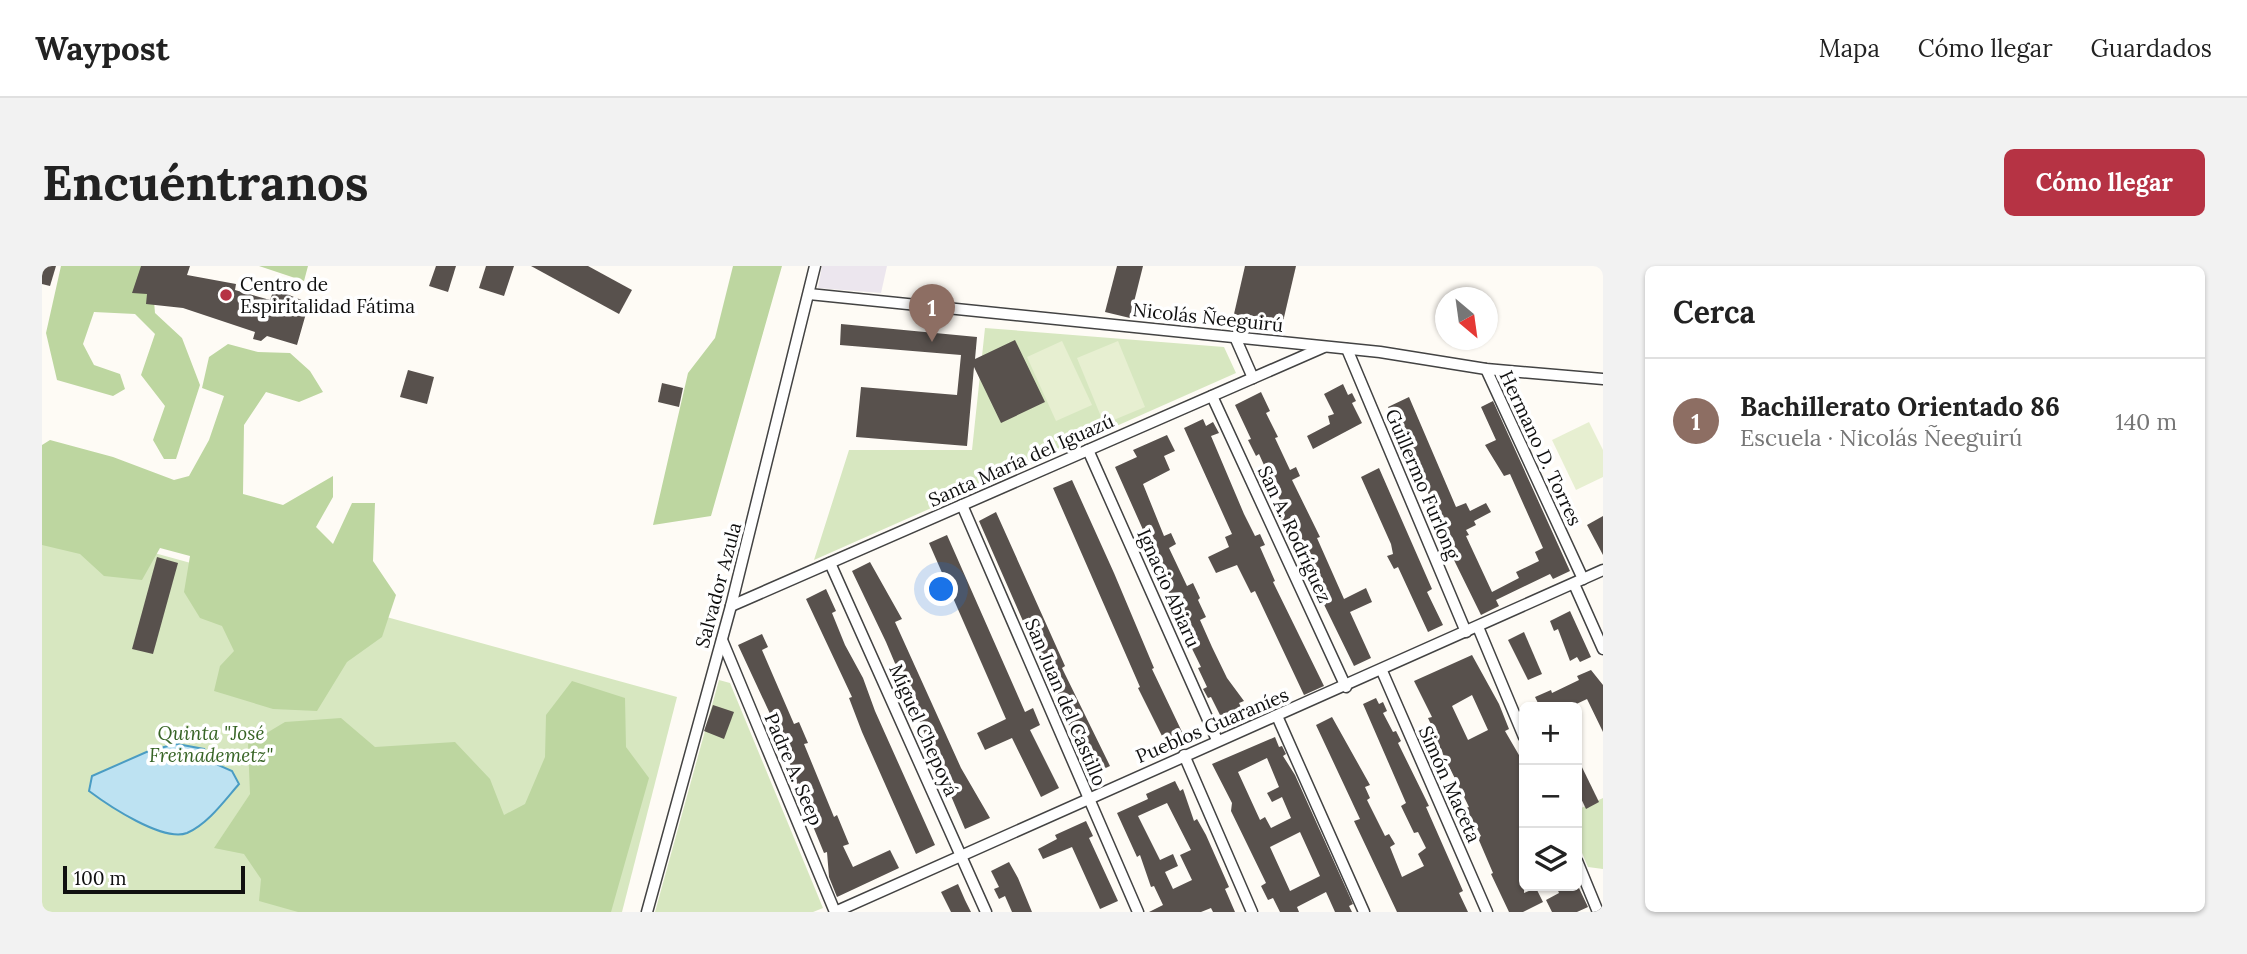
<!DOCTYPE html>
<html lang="es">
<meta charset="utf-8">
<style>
body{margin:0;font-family:Lora,serif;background:#f2f2f2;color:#222}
.controls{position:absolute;right:21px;bottom:21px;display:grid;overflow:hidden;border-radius:10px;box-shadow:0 2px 5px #0004}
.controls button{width:63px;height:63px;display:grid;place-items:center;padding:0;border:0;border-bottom:2px solid #e0e0e0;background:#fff;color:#222;font:35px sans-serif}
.compass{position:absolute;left:1393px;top:21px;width:63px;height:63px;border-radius:50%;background:#fff;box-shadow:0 2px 5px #0004;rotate:151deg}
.scale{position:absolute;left:21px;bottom:18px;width:182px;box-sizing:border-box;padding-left:7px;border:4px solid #101010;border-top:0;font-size:19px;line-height:24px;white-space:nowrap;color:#101010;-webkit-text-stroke:5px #fff;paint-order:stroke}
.you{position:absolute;left:900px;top:324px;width:24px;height:24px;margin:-18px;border:5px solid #fff;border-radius:50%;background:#1a73e8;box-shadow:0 0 0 10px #1a73e833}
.badge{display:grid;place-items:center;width:46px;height:46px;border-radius:50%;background:#b63344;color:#fff;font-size:23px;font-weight:700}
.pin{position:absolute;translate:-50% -58px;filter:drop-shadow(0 2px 4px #0008)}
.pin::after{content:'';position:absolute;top:37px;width:24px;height:21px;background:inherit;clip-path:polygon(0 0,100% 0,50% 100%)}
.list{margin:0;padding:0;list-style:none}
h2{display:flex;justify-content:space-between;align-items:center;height:91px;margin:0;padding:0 28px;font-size:30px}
h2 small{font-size:23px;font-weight:400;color:#767676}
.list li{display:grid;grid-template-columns:46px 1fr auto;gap:21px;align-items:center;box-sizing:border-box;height:126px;padding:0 28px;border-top:2px solid #e0e0e0}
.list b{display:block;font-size:26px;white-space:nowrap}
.list p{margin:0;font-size:23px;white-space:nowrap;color:#767676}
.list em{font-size:23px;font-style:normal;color:#767676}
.icon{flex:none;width:38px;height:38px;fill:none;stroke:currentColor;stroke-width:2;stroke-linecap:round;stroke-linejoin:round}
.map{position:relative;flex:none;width:1561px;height:646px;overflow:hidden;border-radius:10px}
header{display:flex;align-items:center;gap:42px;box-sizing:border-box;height:98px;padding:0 35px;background:#fff;border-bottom:2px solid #e0e0e0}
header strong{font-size:33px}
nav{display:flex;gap:38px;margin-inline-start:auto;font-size:24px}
.intro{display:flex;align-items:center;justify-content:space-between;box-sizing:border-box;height:168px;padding:0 42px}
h1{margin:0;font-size:49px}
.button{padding:18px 32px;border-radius:10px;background:#b63344;color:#fff;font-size:24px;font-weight:700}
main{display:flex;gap:42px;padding:0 42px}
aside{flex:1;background:#fff;border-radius:10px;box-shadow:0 2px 5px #0004}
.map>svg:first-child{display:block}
.industrial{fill:#ece6ee}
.green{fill:#d7e7c0}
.forest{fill:#bdd6a0}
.pitch{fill:#e7efd1}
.water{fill:#bde2f2;stroke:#4a9cc3;stroke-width:2}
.building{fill:#58514d;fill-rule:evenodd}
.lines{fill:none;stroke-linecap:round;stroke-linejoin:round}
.street-casing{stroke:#434343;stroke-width:13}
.street{stroke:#fff;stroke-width:10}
.poi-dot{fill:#b63344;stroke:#fff;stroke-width:2.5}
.labels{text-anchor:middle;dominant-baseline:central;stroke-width:7;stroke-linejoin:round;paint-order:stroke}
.poi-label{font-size:19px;fill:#101010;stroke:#fff;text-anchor:start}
.street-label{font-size:19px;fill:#101010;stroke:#fff}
.park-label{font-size:19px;font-style:italic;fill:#376425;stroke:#fff}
</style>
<header>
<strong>Waypost</strong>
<nav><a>Mapa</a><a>Cómo llegar</a><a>Guardados</a></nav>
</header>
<div class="intro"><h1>Encuéntranos</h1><a class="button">Cómo llegar</a></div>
<main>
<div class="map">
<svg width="1561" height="646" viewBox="0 0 1561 646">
<rect width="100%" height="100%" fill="#fefbf5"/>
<path class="industrial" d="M780 0H845L839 27 776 22Z"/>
<g class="green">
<path d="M943 62 1182 81 1194 107 772 294 807 184H930Z"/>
<path d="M0 256 635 431 580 646H0Z"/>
<path d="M677 414 688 417 781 642 771 646H613Z"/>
<path d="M1561 532V603L1546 601 1535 575V544Z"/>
</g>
<g class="forest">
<path d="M19 0H109L113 47 140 72 158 119 134 193H122L111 174 123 140 99 109 113 68 93 48 52 46 41 78 52 99 78 108 83 123 71 130 15 114 4 67Z"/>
<path d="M217 0H266L262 15Z"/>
<path d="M691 0H740L669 250 611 259 646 107 673 72Z"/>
<path d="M186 78 216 86 248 87 268 105 281 126 257 136 224 126 202 159 201 228 241 239 291 210V231L274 261 291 278 310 237H333L331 295 354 329 340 371 305 396 275 445 231 443 172 425 178 400 192 385 180 360 158 352 142 326 148 290 118 282 100 314 62 310 38 288 0 279V179L8 174 71 191 132 214 147 210 167 174 182 130 160 122 167 91Z"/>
<path d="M530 415 583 432 584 481 607 512 569 646H256L217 635 219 613 202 588 172 582 208 528 206 478 243 456 299 452 333 481 413 476 448 513 462 549 483 538 503 491 504 449Z"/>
</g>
<g class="pitch">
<path d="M1020 75 1050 139 1014 155 985 91Z"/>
<path d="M1076 75 1103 141 1062 158 1035 92Z"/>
<path d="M1547 156 1561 184V211L1534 224 1510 174Z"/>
</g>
<path class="water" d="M135 478 162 483 176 499 190 505 197 518C183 534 166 558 145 567 121 576 67 540 47 525L50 510 109 484Z"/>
<g class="building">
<path d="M0 0H14L8 20 0 18Z"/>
<path d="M99 0H148L145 9 194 18 193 24 228 34 232 23 267 37 255 79 225 70 219 75 211 73 213 66 141 42 104 38 105 28 90 27Z"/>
<path d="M394 0H414L406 26 387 20Z"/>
<path d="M444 0H472L462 30 437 22Z"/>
<path d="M489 0H546L590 24 577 48Z"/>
<path d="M1075 0H1101L1088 52 1063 46Z"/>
<path d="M1203 0H1254L1240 60 1192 48Z"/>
<path d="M799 58 935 71 933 93 973 74 1003 136 959 157 932 101 925 180 814 171 819 121 915 129 919 89 798 79Z"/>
<path d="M366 104 392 111 385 138 358 131Z"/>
<path d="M620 117 641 122 637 141 616 136Z"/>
<path d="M1301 118 1306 129 1310 127 1314 135 1310 137 1320 157 1271 183 1265 170 1288 158 1286 150 1292 148 1282 128Z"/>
<path d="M1219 126 1228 145 1224 147 1236 171 1233 172 1248 204 1254 201 1258 210 1250 214 1278 271 1275 272 1302 333 1324 322 1330 336 1308 346 1329 392 1312 400 1270 314 1273 312 1254 272 1249 274 1238 252 1243 250 1240 239 1217 188 1214 190 1206 174 1209 173 1193 139Z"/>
<path d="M1367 131 1414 241 1424 237 1428 245 1444 237 1449 246 1432 255 1434 259 1424 264 1427 269 1424 270 1450 326 1477 312 1474 306 1497 295 1493 286 1501 282 1468 208 1462 210 1443 179 1454 174 1439 141 1451 135 1528 305 1511 313 1508 308 1454 334 1457 340 1439 349 1410 290 1415 288 1386 227 1387 221 1346 141Z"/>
<path d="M1161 153 1164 160 1171 156 1177 167 1169 170 1202 248 1213 270 1218 268 1223 279 1218 281 1233 315 1231 316 1282 420 1262 429 1213 325 1209 327 1195 299 1174 307 1166 291 1187 281 1183 271 1190 268 1142 162Z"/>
<path d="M1125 169 1133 185 1122 190 1128 204 1101 218 1122 270 1129 267 1134 278 1127 282 1145 320 1151 317 1158 332 1156 334 1164 351 1158 354 1170 381 1185 412 1202 435 1197 437 1205 454 1185 463 1169 431 1166 432 1161 423 1165 421 1156 402 1159 401 1124 330 1128 329 1098 268 1102 266 1073 201 1095 191 1091 184Z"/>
<path d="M1337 202 1390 323 1385 326 1401 359 1386 366 1356 301 1352 303 1345 290 1351 288 1349 278 1319 211Z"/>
<path d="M1030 214 1072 307 1112 402 1110 403 1141 468 1123 476 1096 422 1098 421 1011 222Z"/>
<path d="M954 246 1023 400 1020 402 1068 500 1049 509 1025 455 1028 453 1010 421 937 255Z"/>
<path d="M1561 250V289L1545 259Z"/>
<path d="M905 269 983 446 991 442 998 459 988 464 1017 522 999 531 970 472 943 484 935 467 964 453 887 277Z"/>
<path d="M115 291 136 297 111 388 90 383Z"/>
<path d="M828 296 860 353 853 356 919 502 948 552 923 563 844 376 810 305Z"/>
<path d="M784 323 794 345 790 347 803 379 821 412 833 445 893 579 874 588 820 466 807 432 810 431 764 333Z"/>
<path d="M1528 345 1549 391 1538 396 1535 391 1528 395 1516 363 1512 365 1508 355Z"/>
<path d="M1482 366 1500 408 1486 414 1466 374Z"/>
<path d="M720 368 726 381 720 384 752 458 757 456 766 477 762 478 792 551 795 549 807 578 801 580 811 601 848 584 857 602 795 631 787 611 785 586 782 587 768 553 736 465 696 379Z"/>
<path d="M1430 389 1457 438 1467 463 1463 465 1481 496 1477 498 1482 512V627L1494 622 1501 636 1481 646H1467L1449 608 1451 607 1436 572 1439 570 1424 542 1427 541 1393 472 1395 471 1386 452 1390 451 1372 415ZM1430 429 1446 464 1426 474 1410 440Z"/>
<path d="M1549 404 1561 419V466L1545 433 1528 441H1498L1493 431 1509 424 1510 427 1537 414 1535 410Z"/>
<path d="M1334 432 1337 438 1341 436 1345 445 1341 447 1351 466 1354 465 1359 475 1356 477 1387 540 1384 541 1421 625 1417 627 1426 646H1355L1312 555 1318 553 1274 459 1290 451 1328 519 1323 521 1328 532 1325 534 1343 570 1347 568 1353 578 1348 581 1360 611 1382 600 1376 588 1384 582 1376 566 1372 567 1359 540 1364 537 1321 438Z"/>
<path d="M671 439 692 446 682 473 662 465Z"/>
<path d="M1233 471 1237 481 1240 480 1244 488 1241 490 1253 509 1311 638 1307 640 1310 646H1293L1284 626 1255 641 1257 646H1238L1231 632 1226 634 1219 620 1224 617 1189 545 1190 537 1170 498ZM1225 492 1237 521 1225 527 1230 536 1240 531 1249 552 1229 562 1223 551 1218 554 1196 506ZM1258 566 1278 610 1248 625 1228 581Z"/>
<path d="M1535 491 1557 536 1544 543 1535 524Z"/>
<path d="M1133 515 1138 525 1141 523 1152 555 1155 553 1164 569 1187 621 1183 623 1193 646H1171L1169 642 1159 646H1107L1121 639 1112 620 1109 621 1098 589 1095 591 1075 547 1106 533 1104 528ZM1125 537 1149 584 1138 589 1150 614 1131 623 1123 606 1136 600 1131 588 1118 594 1096 550Z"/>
<path d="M1044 555 1051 570 1047 572 1076 635 1058 643 1030 581 1001 593 996 583 1015 573 1013 569Z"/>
<path d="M967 596 976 612 990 646H970L963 630 957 633 952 623 957 621 949 605Z"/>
<path d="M916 618 923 634 929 646H909L899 626Z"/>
<path d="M1514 620H1536L1546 641 1535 646H1510L1504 634 1517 627Z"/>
</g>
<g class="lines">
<g class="street-casing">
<g id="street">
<path d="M767 28 1338 86 1444 103 1561 113"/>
<path d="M1193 71 1211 112"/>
<path d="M1305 83 1424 366"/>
<path d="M1444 103 1541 313"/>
<path d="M1170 130 1304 421"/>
<path d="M1046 184 1175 474"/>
<path d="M920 239 1096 646"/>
<path d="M788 297 944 646"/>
<path d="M1532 318 1561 383"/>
<path d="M689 340 1282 81"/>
<path d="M1436 361 1482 471"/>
<path d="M680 374 793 646"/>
<path d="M1340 405 1445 646"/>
<path d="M1235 450 1322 646"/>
<path d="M1142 489 1210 646"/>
<path d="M1535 595 1556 646"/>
<path d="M605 646 689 340 773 0"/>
<path d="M793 646 1561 304"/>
</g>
</g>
<use href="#street" class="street"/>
</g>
<circle class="poi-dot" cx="184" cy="29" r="7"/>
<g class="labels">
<g class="poi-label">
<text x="198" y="18">Centro de<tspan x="198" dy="22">Espiritalidad Fátima</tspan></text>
</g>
<g class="street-label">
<text transform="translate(1166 51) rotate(6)">Nicolás Ñeeguirú</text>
<text transform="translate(1499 182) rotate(65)">Hermano D. Torres</text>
<text transform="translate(979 194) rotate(-24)">Santa María del Iguazú</text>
<text transform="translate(1381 218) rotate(67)">Guillermo Furlong</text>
<text transform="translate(1253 268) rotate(65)">San A. Rodríguez</text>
<text transform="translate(676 319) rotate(-75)">Salvador Azula</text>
<text transform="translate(1127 322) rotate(66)">Ignacio Abiaru</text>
<text transform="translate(1024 436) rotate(67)">San Juan del Castillo</text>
<text transform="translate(1170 459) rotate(-23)">Pueblos Guaraníes</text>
<text transform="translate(882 464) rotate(66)">Miguel Chepoyá</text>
<text transform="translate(752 503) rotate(67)">Padre A. Seep</text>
<text transform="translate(1408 518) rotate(66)">Simón Maceta</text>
</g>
<g class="park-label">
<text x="169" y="467">Quinta "José<tspan x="169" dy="22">Freinademetz"</tspan></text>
</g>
</g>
</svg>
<div class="controls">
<button>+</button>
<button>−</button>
<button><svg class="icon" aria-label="layers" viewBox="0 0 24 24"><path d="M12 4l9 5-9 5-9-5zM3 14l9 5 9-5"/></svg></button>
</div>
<svg class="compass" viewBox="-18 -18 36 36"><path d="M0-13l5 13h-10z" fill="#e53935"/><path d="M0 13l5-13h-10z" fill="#767676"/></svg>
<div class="scale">100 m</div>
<div class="you"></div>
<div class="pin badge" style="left:890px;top:76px;background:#8d6e63">1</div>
</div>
<aside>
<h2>Cerca<small></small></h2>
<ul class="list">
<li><span class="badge" style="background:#8d6e63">1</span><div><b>Bachillerato Orientado 86</b><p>Escuela · Nicolás Ñeeguirú</p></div><em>140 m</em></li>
</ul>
</aside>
</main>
